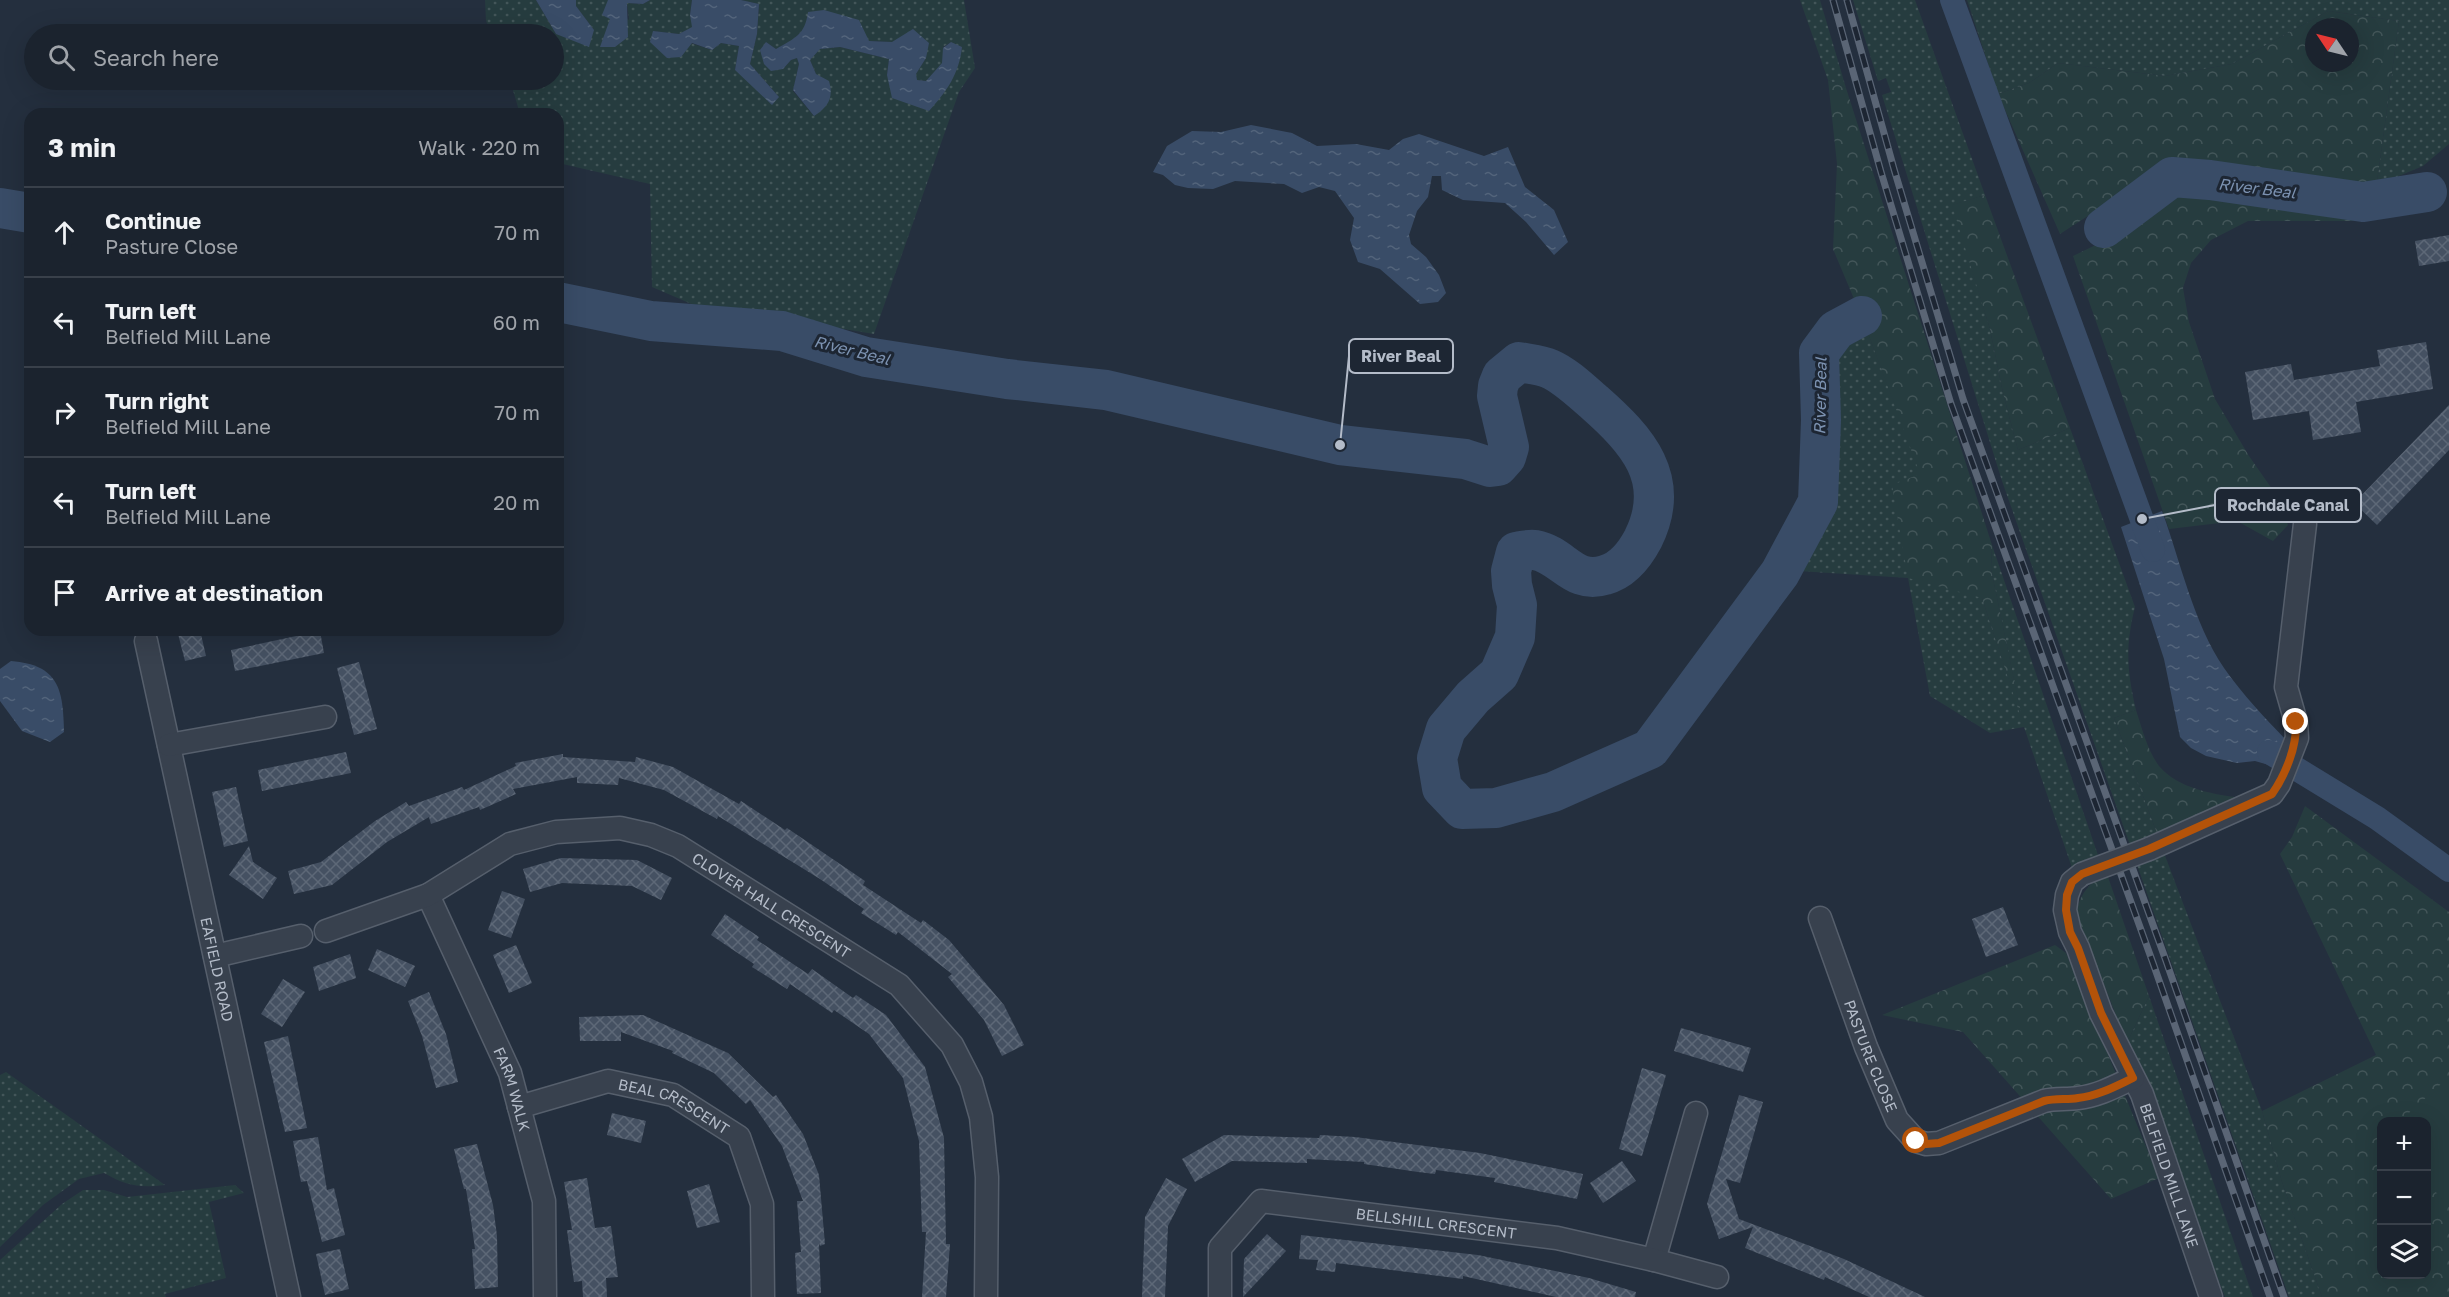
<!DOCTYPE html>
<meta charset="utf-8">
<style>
body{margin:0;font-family:"Golos Text",sans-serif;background:#242b36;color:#f1f3f6}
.controls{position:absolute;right:18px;bottom:18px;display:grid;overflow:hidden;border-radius:12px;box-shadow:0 6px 24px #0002}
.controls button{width:54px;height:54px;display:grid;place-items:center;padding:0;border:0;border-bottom:2px solid #39404a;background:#1b232e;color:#f1f3f6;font:30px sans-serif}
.compass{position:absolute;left:2305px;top:18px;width:54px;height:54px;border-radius:50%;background:#1b232e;box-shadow:0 6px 24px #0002;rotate:305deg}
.stop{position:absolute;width:18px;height:18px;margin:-14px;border:4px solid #b45309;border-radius:50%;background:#fff}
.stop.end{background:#b45309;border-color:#fff;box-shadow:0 2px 6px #0008}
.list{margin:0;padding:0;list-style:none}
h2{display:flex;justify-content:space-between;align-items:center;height:78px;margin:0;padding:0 24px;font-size:26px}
h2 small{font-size:20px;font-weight:400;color:#a0a4aa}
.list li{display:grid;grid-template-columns:39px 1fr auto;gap:18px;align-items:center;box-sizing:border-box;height:90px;padding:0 24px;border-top:2px solid #39404a}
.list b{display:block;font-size:22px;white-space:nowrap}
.list p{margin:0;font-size:20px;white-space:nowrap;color:#a0a4aa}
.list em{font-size:20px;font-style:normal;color:#a0a4aa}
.icon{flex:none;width:33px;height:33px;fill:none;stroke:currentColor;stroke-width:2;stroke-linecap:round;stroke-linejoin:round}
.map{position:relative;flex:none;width:2449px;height:1297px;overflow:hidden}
.search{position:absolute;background:#1b232e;box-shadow:0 6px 24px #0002;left:24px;top:24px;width:540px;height:66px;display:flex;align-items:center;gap:15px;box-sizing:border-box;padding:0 21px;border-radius:33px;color:#a0a4aa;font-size:22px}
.panel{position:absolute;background:#1b232e;box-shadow:0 6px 24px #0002;left:24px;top:108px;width:540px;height:528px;border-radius:18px}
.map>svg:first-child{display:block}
.grass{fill:url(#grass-dots);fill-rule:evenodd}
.forest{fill:url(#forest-crowns);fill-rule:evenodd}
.pitch{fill:#263c3f}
.water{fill:url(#water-ripples)}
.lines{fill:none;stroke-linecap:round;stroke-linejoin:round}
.canal{stroke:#394c67;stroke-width:24}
.river{stroke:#394c67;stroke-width:40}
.building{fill:url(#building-cross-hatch)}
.minor-casing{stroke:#565f6c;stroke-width:25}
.minor{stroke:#38414e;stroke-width:22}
.rail-casing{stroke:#5a6575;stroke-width:7}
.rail{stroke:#1d2633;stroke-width:4.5;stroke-dasharray:14;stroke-linecap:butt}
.minor-bridge-casing{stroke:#565f6c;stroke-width:25;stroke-linecap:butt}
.minor-bridge{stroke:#38414e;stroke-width:22}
.route{stroke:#b45309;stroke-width:8}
.labels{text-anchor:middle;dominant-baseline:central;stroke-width:6;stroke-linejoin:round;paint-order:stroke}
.street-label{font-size:15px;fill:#b4bcc9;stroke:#1d2633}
.water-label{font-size:16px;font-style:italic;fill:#7c92b1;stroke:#1d2633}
.leader{fill:none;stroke:#b4bcc9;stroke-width:2}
.callout-dot{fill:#b4bcc9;stroke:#1d2633;stroke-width:2}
.callout{fill:#1d2633;stroke:#b4bcc9;stroke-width:2}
.callout-label{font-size:16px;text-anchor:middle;font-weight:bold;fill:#b4bcc9}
</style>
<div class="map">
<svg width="2449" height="1297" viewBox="0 0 2449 1297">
<defs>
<pattern id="grass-dots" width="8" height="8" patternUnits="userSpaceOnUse" patternTransform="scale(1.5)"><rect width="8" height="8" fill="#263c3f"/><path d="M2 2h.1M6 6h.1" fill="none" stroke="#435659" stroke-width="1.8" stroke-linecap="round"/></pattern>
<pattern id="forest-crowns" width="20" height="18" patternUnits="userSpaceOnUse" patternTransform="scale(1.5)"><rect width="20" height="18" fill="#263c3f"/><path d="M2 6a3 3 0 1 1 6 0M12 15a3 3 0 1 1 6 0" fill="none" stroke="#435659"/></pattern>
<pattern id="water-ripples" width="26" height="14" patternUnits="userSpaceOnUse" patternTransform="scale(1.5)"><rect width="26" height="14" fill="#394c67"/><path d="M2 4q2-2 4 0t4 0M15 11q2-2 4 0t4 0" fill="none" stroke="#53647b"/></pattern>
<pattern id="building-cross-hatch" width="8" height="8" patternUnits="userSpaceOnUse" patternTransform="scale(1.5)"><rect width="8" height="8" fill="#455162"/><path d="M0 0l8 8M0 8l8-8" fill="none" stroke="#5d6877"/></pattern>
</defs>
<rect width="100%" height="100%" fill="#242f3e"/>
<g class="grass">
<path d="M485 0H536L556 34 594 30 576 6V0H608L629 20 627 3 643 4 650 0H692L690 15 693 27 679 34 653 31 712 50 721 43 739 46 735 70 778 96 750 64 757 34 759 4 741 0H964L975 68 959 92 874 334 813 324 717 315 652 287 650 184 558 163V114H520L510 80H554V34H492L486 21ZM806 27 869 41 892 42 926 58 916 74V80L926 81 943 63V47L951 42 929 111 887 75 889 59 840 47 819 49 810 60 816 74 814 116 793 91 799 64 797 58 791 60 783 69 766 42 776 49 793 40Z"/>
<path d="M1800 0H1820L1846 88 1828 80Z"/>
<path d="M1853 0H1915L1985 195 1953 205 1990 329 2003 393 2018 450 2070 428 2135 607C2125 647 2127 671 2136 710L2114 718 2158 836 2131 848 2002 481 1882 95 1891 92 1886 78 1878 81Z"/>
<path d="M1967 0H2449V144L2423 166 2399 176 2376 189 2399 21 2328 11 2232 64 2165 76 2058 63 2029 83 1998 94Z"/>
<path d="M1865 325 1921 474 1982 598 2022 719 1991 569 1992 545 2099 858 2072 868 2024 727 1990 733 1930 696 1908 578 1798 571 1827 527 1836 487V415L1829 358 1833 343 1845 333Z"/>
<path d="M2164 853 2262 1111 2282 1182 2322 1297H2289L2136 862Z"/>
<path d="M2149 996 2253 1297H2225L2127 1043Z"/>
<path d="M6 1072 165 1185C139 1188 127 1186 104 1173L79 1179 43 1205 0 1247V1075Z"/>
<path d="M235 1185 244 1193 209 1202 226 1278 165 1294 166 1297H0V1260L62 1204 83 1190H104L127 1197Z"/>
</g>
<g class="forest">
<path d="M2328 11 2399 21 2376 189 2355 190 2165 166 2060 234 1998 94 2029 83 2058 63 2165 76 2232 64ZM2314 27H2350V63H2314Z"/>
<path d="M1828 80 1846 88 1992 545 1991 569 2024 727 1982 598 1908 578 1892 485 1920 474 1865 325 1833 249 1837 164Z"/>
<path d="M2177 189 2378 213 2371 221H2248L2211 240 2191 263 2183 288 2189 322 2215 399 2249 456 2277 496 2288 525 2273 541 2237 521 2169 529 2073 256 2110 238Z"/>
<path d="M1985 195 2070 428 2018 450 2003 393 1990 329 1952 205Z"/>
<path d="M2136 710C2142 728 2147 750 2159 766 2178 789 2216 795 2244 798L2158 836 2114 718Z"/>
<path d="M2305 806 2449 912V1297H2322L2282 1182 2262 1111 2376 1055 2280 854 2292 837ZM2382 1122H2426V1274H2382Z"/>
<path d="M2107 874 2149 996 2127 1043 2076 913C2080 894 2089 882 2107 874Z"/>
<path d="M2055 945 2066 953 2159 1178 2111 1199 1963 1032 1882 1015Z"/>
</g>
<path class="pitch" d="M2449 1077V1207L2427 1182 2426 1122 2400 1121Z"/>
<g class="water">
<path d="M536 0H576V6L594 30 589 47 556 34Z"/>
<path d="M608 0H650L643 4 627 3 628 37 615 47H600L610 19 602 15Z"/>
<path d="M692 0H741L759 4 757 34 750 64 779 97 772 105 735 70 739 46 721 43 712 50 692 43 681 57 667 58 650 42 653 31 679 34 692 27 690 15Z"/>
<path d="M824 10 859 20 869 41 892 42 913 29 929 43 926 58 916 74 917 80 926 81 942 63 943 48 951 42 962 47C959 74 947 91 929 111L892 98 887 75 889 59 840 47 820 49 810 60 816 74 829 81C834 98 828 107 814 116L793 90 799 64 797 58 791 60 783 69 771 71 764 64 760 50 766 42 776 49C795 38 805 35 808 12Z"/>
<path d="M1251 125 1292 133 1317 146 1356 144 1389 150 1403 139 1419 134 1484 156 1508 147 1525 187 1554 210 1568 242 1554 255 1526 222 1505 203 1463 200 1442 190 1441 176H1432L1428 197 1417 211 1409 235 1411 244 1426 257 1439 275 1446 293 1438 302 1420 304 1380 269 1358 262 1350 240 1354 218 1335 191 1319 187 1302 193 1284 184 1235 181 1213 189 1188 188 1175 185 1163 175 1153 172 1167 146 1192 131 1221 132Z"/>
<path d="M2162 511C2181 563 2193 622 2224 668 2243 695 2265 718 2287 741L2276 767 2255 761 2237 763 2206 756 2191 748 2180 737 2164 659 2121 527Z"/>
<path d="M11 661C59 665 63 689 64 732L50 742 22 731 0 701V669Z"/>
</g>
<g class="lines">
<g class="canal">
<path d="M1952 0 2153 550"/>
<path d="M2269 752 2377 818 2449 870"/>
</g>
<g class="river">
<path d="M0 208 30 213"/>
<path d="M2104 228 2172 177 2210 180 2363 202 2427 192"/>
<path d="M558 302 651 321 782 331 866 357 1007 379 1106 390 1340 445 1465 459 1490 467 1498 466 1506 457 1509 447 1497 396 1498 386 1502 376 1519 362C1529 364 1541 365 1550 369 1566 376 1582 392 1594 402 1637 440 1673 479 1643 539 1634 556 1623 570 1605 575 1573 585 1563 555 1535 550 1529 549 1522 551 1516 552L1511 571 1512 585 1517 605 1515 637 1499 674 1473 697 1446 729 1437 758 1442 788 1462 809 1496 808 1553 792 1650 749 1780 573 1818 502 1821 420 1819 353 1836 330 1862 316"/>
</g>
</g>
<g class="building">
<path d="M2449 235V261L2419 266 2415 241Z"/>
<path d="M2426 342 2433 389 2356 402 2361 432 2313 440 2309 411 2253 420 2245 372 2291 364 2294 380 2380 366 2377 350Z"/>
<path d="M2449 405V450L2377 525 2354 503Z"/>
<path d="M177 630H200L206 656 185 661Z"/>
<path d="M320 631 324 653 235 671 231 650Z"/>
<path d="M359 662 377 729 354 735 337 668Z"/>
<path d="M346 752 351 773 262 791 258 770Z"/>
<path d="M563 754V757L635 762 636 757 673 767 739 804 741 801 785 830 787 828 865 881 863 885 921 923 923 920 949 940 1004 1005 1024 1045 1002 1056 984 1020 948 977 952 974 898 932 896 935 861 913 864 909 820 879 718 816 717 819 664 790 619 778 618 785 577 783V777L513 789 516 794 480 810 479 807 431 824 429 817 387 842 332 885 294 894 288 871 321 862 375 821 406 802 409 806 462 787 464 790 516 766 515 763Z"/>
<path d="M236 787 248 841 224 847 212 792Z"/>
<path d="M249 846 253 862 277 878 263 899 229 875Z"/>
<path d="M561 858 637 860 672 878 661 900 632 886 562 883 530 892 523 869Z"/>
<path d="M502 891 525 899 511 938 488 930Z"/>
<path d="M2003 907 2018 945 1986 957 1972 919Z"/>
<path d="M725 914 759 937 757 940 808 974 812 969 853 998 856 995 886 1015 925 1067 944 1138 946 1244H950L946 1297H922L926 1232H922L919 1141 903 1078 869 1034 834 1010 832 1013 790 984 787 989 752 967 754 964 711 935Z"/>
<path d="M516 945 532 983 509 993 493 955Z"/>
<path d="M377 949 415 966 405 987 368 970Z"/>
<path d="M350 954 356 978 319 991 313 967Z"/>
<path d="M283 979 305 992 282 1027 261 1014Z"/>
<path d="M429 992 446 1034 458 1082 436 1088 422 1036 408 1001Z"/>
<path d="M643 1015 728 1053 773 1097 776 1095 803 1134 819 1175 825 1244 820 1246 819 1243 821 1293 797 1294 795 1253 801 1252 797 1201H803L782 1146 750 1100 746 1104 714 1073 672 1053 673 1051 621 1032V1041H580L579 1017Z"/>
<path d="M1681 1028 1751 1048 1743 1072 1674 1051Z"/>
<path d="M288 1036 307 1128 285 1132 264 1042Z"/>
<path d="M1642 1068 1666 1075 1642 1156 1619 1149Z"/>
<path d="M1739 1095 1763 1102 1740 1183 1726 1179 1739 1219 1844 1259 1925 1297H1869L1825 1277 1824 1280 1804 1272 1745 1248 1753 1227 1719 1239 1707 1204Z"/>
<path d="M612 1113 646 1121 641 1143 607 1135Z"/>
<path d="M1224 1135 1319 1138 1320 1135 1355 1137 1480 1153 1583 1174 1577 1199 1494 1182 1495 1178 1436 1170 1435 1174 1418 1172 1364 1164V1162L1307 1159V1163L1232 1161 1195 1182 1182 1159Z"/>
<path d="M318 1137 327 1190 334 1188 345 1235 322 1242 307 1181 301 1182 293 1141Z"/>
<path d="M477 1144 493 1205 497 1236 498 1287 475 1289 472 1249H475L471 1220 466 1189H464L454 1149Z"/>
<path d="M1622 1161 1636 1181 1603 1203 1590 1183Z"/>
<path d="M587 1178 595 1228 611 1226 618 1277 606 1278 607 1297H583L582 1281 574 1282 567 1230H572L564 1182Z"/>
<path d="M1166 1178 1187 1189 1168 1226 1165 1297H1142L1145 1217Z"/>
<path d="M709 1184 720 1222 697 1228 687 1191Z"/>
<path d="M1267 1234 1286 1251 1243 1297 1244 1259Z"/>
<path d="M1301 1235 1478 1255 1589 1278 1636 1292 1635 1297H1556L1463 1276V1279L1336 1263 1335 1272 1316 1270 1318 1260 1299 1259Z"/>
<path d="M340 1249 349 1289 325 1295 316 1254Z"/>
</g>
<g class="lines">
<g class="minor-casing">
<g id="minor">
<path id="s1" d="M146 641 289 1297"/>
<path d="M169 745 325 717"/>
<path d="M2149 849 2272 794 2279 784 2297 738 2296 722 2286 687 2305 524"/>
<path id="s2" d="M2082 874 2072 882 2067 895 2065 910 2070 932 2078 948 2101 1013 2142 1094 2211 1297"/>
<path id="s3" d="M428 895 510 1073 544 1201 545 1297"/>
<path id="s4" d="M1820 918 1866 1047 1897 1120 1916 1141 1926 1144 1939 1143 2044 1101C2056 1098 2067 1100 2078 1098 2098 1096 2116 1086 2133 1078"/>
<path id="s5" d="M326 931 428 895 510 844 556 832 620 828 651 835 678 846 899 985 952 1045 971 1082 981 1117 987 1177 986 1297"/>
<path d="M215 956 301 936"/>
<path id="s6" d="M519 1107 608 1081 673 1095 739 1137 762 1204 763 1297"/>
<path d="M1654 1260 1696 1113"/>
<path id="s7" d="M1220 1297V1248L1261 1201 1557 1238 1654 1260 1717 1277"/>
</g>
</g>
<use href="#minor" class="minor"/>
<g class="rail-casing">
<g id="rail">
<path d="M1833 0 1881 172 1951 404 2153 963 2270 1297"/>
<path d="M1847 0 1894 169 1963 399 2165 958 2284 1297"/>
</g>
</g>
<use href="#rail" class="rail"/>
<g class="minor-bridge-casing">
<path id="minor-bridge" d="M2082 874 2149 849"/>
</g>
<use href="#minor-bridge" class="minor-bridge"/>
</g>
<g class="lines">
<path class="route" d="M1916 1141 1926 1144 1939 1143 2044 1101C2056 1098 2067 1100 2078 1098 2098 1096 2116 1086 2133 1078L2101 1013 2078 948 2070 932 2066 910 2067 895 2072 882 2082 874 2149 849 2272 794C2286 774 2297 746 2296 722"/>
</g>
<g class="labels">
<g class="street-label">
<text stroke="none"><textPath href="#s5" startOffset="488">CLOVER HALL CRESCENT</textPath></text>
<text stroke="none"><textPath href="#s1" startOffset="336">EAFIELD ROAD</textPath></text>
<text stroke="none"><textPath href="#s4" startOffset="147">PASTURE CLOSE</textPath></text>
<text stroke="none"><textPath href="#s3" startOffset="212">FARM WALK</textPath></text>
<text stroke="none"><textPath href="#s6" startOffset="164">BEAL CRESCENT</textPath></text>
<text stroke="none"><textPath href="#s2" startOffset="328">BELFIELD MILL LANE</textPath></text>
<text stroke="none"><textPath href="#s7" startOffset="288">BELLSHILL CRESCENT</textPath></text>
</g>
<g class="water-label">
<text transform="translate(2257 188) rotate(7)">River Beal</text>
<text transform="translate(852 350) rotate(14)">River Beal</text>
<text transform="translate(1820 396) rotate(-89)">River Beal</text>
</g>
</g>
<path class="leader" d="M1340 445L1349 356M2142 519L2215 505"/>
<g class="callout-dot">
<circle cx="1340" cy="445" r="6"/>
<circle cx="2142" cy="519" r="6"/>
</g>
<g class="callout">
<rect x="1349" y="339" width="104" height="34" rx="6"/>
<rect x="2215" y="488" width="146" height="34" rx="6"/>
</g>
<g class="callout-label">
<text x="1401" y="362">River Beal</text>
<text x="2288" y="511">Rochdale Canal</text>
</g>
</svg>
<div class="controls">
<button>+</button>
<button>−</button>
<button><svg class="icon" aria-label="layers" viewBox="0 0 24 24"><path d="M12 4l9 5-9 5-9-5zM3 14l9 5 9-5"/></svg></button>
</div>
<svg class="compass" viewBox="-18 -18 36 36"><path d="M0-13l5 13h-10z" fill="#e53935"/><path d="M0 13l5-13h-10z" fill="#a0a4aa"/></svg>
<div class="stop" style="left:1916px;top:1141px"></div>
<div class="stop end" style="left:2296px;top:722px"></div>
<div class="search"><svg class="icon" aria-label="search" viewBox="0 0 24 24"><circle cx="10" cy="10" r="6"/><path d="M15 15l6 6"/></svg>Search here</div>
<section class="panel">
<h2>3 min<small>Walk · 220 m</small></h2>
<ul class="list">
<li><svg class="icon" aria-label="ahead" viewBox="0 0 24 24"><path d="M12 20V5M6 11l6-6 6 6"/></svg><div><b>Continue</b><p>Pasture Close</p></div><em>70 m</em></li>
<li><svg class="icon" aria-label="left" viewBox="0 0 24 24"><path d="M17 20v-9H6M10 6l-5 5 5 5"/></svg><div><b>Turn left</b><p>Belfield Mill Lane</p></div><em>60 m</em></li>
<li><svg class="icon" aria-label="right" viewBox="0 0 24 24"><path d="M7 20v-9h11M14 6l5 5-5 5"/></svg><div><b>Turn right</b><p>Belfield Mill Lane</p></div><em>70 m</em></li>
<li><svg class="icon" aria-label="left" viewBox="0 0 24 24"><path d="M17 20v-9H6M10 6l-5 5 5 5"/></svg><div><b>Turn left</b><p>Belfield Mill Lane</p></div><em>20 m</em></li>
<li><svg class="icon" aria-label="arrive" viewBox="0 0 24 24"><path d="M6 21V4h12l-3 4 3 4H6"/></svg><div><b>Arrive at destination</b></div></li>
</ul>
</section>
</div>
